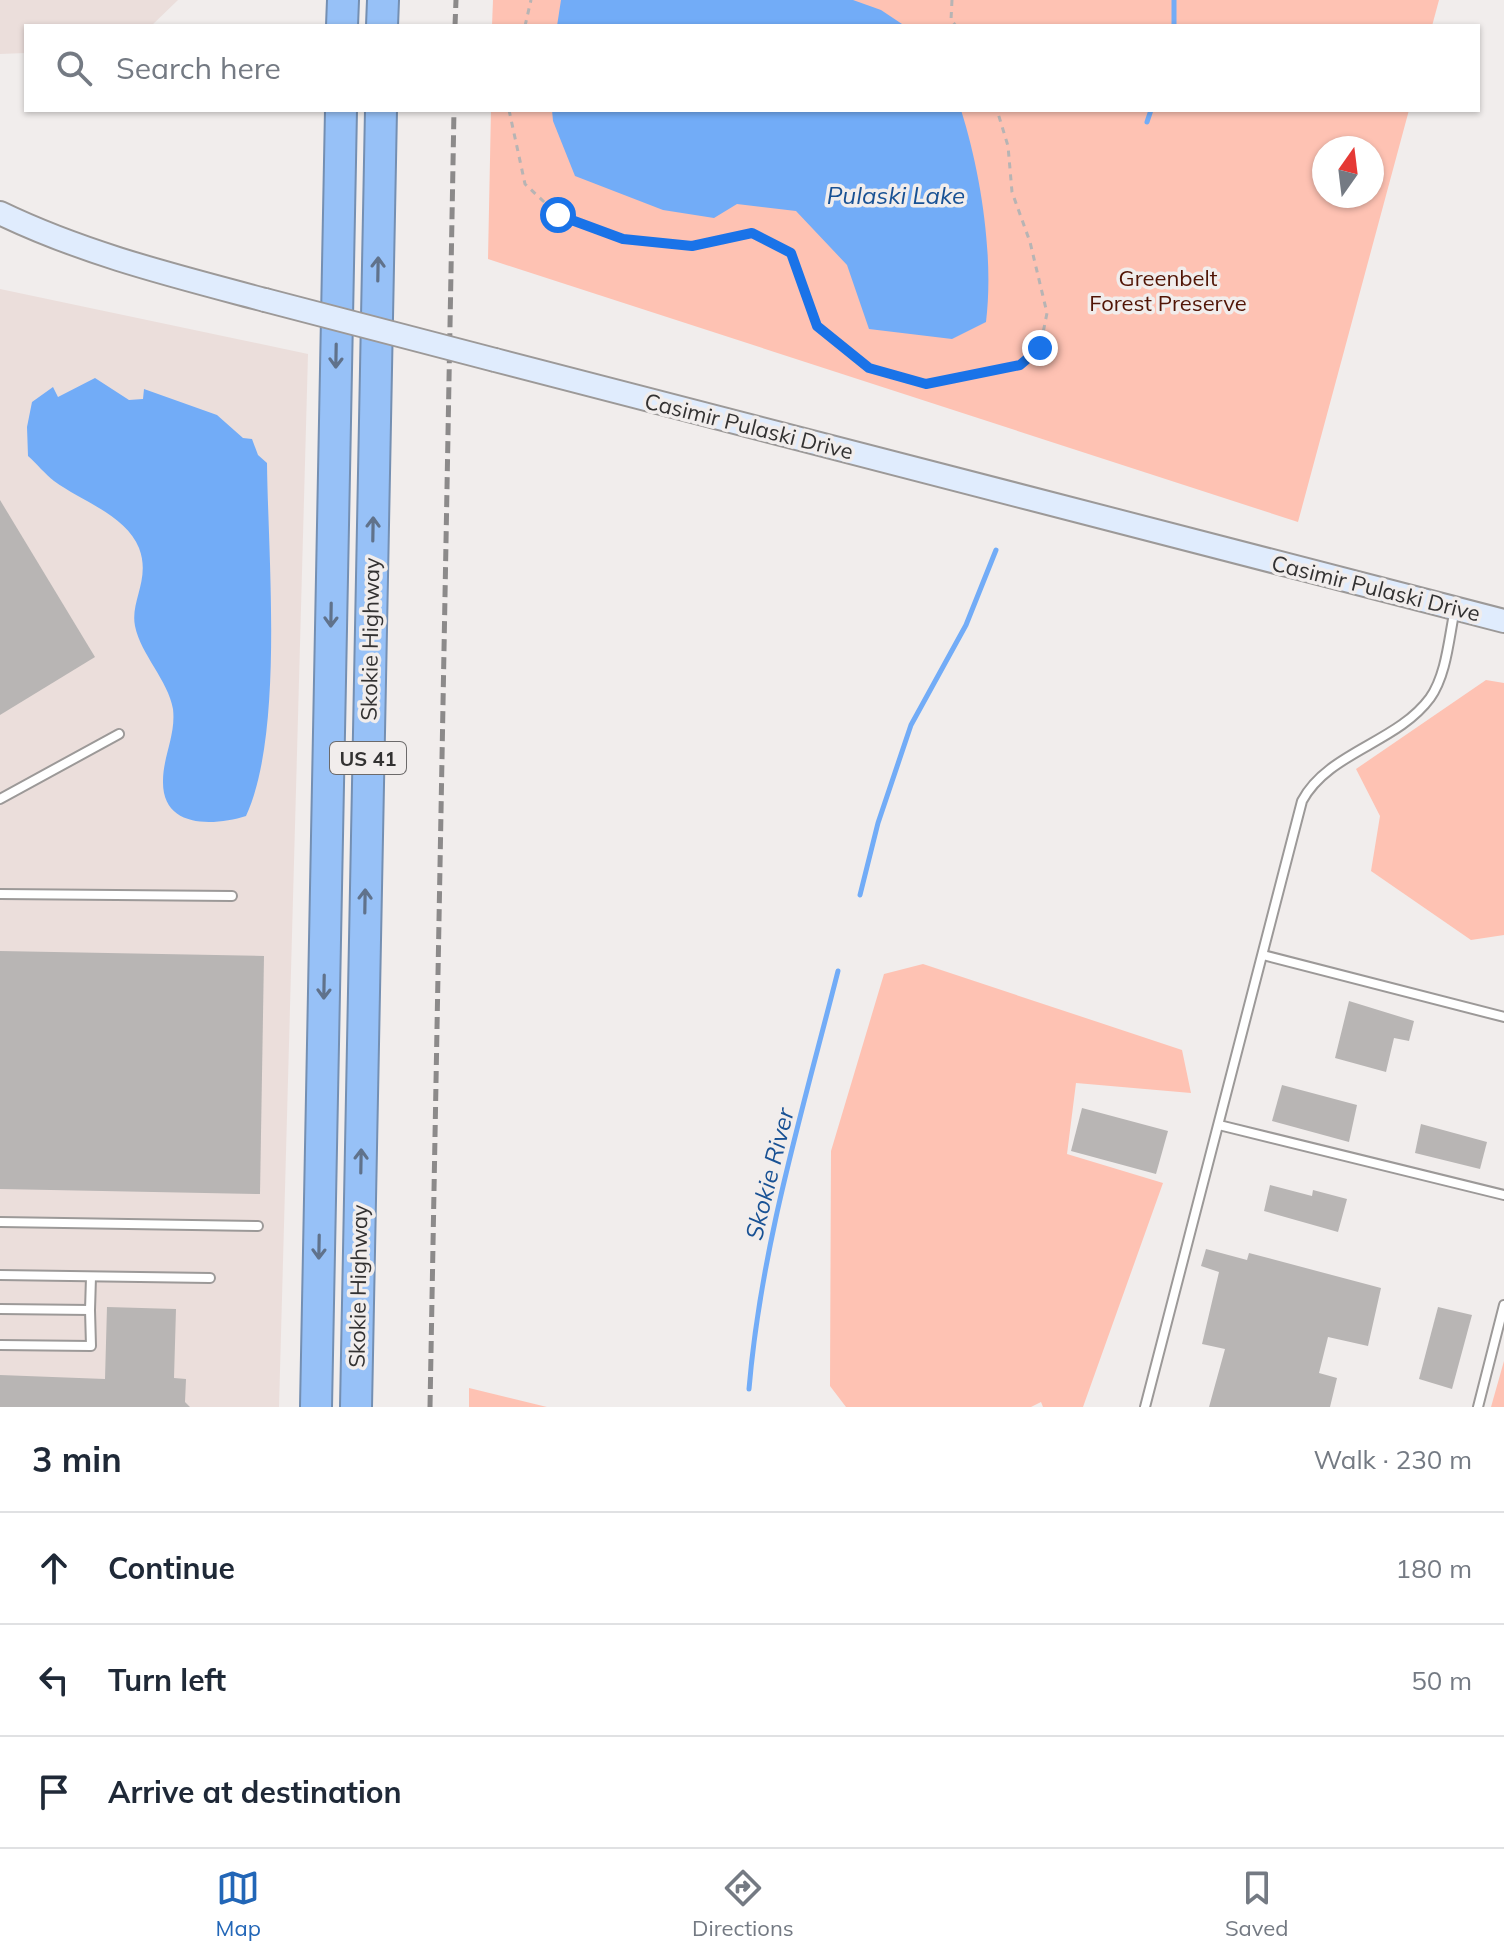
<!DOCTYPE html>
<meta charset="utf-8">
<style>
body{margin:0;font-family:Mulish,sans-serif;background:#f2f2f3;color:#1f2937}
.compass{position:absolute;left:1312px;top:136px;width:72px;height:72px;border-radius:50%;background:#fff;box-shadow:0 2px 6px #0004;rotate:14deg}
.stop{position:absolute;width:24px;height:24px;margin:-18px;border:6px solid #1a73e8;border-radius:50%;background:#fff}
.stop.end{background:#1a73e8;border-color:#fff;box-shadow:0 2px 8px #0008}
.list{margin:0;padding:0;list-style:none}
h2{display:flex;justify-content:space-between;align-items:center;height:104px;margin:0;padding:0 32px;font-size:34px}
h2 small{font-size:26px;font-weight:400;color:#747a83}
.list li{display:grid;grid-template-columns:52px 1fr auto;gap:24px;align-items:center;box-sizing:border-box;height:112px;padding:0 32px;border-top:2px solid #e0e1e3}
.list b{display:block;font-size:30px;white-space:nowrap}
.list em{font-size:26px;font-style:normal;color:#747a83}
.icon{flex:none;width:44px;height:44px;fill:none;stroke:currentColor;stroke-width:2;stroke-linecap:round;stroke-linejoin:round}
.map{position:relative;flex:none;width:1504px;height:1407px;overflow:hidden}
.search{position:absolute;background:#fff;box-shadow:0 2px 6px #0004;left:24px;right:24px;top:24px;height:88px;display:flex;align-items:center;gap:20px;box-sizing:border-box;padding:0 28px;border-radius:0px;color:#747a83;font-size:30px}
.sheet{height:440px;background:#fff}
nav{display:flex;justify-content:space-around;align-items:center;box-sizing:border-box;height:112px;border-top:2px solid #e0e1e3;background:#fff;font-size:22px;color:#747a83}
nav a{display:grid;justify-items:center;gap:4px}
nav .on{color:#2266b7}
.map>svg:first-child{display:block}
.built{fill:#ebdedb}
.green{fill:#fec2b3;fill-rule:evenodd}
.water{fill:#72acf7}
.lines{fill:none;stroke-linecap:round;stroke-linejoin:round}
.stream{stroke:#72acf7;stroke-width:5}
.building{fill:#b8b5b4}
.lane-casing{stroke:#9c9998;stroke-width:12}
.secondary-casing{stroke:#9c9998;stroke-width:26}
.highway-casing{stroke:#748fb2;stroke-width:34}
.path{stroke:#b7b4b4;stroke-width:3;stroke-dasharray:6 6;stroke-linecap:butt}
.lane{stroke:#fff;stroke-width:8}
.secondary{stroke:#e0ecfd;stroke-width:22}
.highway{stroke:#97c1f7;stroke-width:30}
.rail{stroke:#8c8a8a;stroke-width:5;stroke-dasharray:12 6;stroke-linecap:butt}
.secondary-bridge-casing{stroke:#9c9998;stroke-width:26;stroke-linecap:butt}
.secondary-bridge{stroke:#e0ecfd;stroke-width:22}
.oneway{stroke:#60728b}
.route{stroke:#1a73e8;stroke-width:10}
.labels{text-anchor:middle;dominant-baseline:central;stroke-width:7;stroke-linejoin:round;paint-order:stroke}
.shield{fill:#f1edec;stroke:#6c6a6a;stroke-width:2}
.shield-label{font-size:20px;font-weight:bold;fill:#333232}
.park-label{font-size:22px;fill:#511506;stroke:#f1edec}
.street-label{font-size:22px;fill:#333232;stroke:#f1edec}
.water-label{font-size:24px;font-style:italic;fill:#185194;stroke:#f1edec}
</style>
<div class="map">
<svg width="1504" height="1407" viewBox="0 0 1504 1407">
<rect width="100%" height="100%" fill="#f1edec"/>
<g class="built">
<path d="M0 0H178L151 26H26V53L0 54Z"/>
<path d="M0 289 308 354 279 1407H0Z"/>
</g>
<g class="green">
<path d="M493 0H1439L1432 26H492Z"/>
<path d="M491 110H1409L1298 522 488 259ZM1324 148H1372V196H1324Z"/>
<path d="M1486 680 1504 683V935L1471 940 1371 871 1380 816 1356 769Z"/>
<path d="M923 964 1182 1050 1191 1093 1076 1083 1067 1154 1163 1183 1083 1407H1043L1041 1402 1031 1407H846L830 1386 831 1151 884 974Z"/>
<path d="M1504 1361V1407H1491Z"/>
<path d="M469 1388 547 1407H469Z"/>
</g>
<g class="water">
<path d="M561 0H853L881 10 905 26H557Z"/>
<path d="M552 110H961C981 173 994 257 986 322L952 339 869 329 847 265 796 211 737 204 714 218 663 210 575 176 553 121Z"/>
<path d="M95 378 129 400 143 399 144 389 217 415 243 438 252 439 258 455 267 463C268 558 284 733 246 816 214 826 162 829 163 781 163 756 176 735 173 709 168 680 141 655 135 626 130 601 151 579 139 548 126 515 81 501 54 481 45 474 37 464 28 456L27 427 32 402 53 387 58 397Z"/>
</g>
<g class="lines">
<g class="stream">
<path d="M1174 0V26"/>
<path d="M1147 122 1151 110"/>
<path d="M860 895 878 823 911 725 966 625 996 550"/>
<path d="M749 1389C761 1246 803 1109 838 971"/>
</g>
</g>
<g class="building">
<path d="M0 500 95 657 0 715Z"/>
<path d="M0 951 264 956 260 1194 0 1189Z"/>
<path d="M1349 1001 1414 1021 1409 1041 1394 1038 1386 1072 1335 1058Z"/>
<path d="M1282 1085 1357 1105 1349 1142 1272 1121Z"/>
<path d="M1082 1108 1168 1131 1156 1174 1071 1151Z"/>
<path d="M1421 1124 1487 1142 1480 1169 1415 1153Z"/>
<path d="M1270 1185 1312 1196 1313 1190 1347 1199 1338 1232 1264 1211Z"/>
<path d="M1206 1249 1247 1260 1249 1253 1381 1288 1368 1346 1328 1337 1319 1373 1337 1378 1330 1407H1209L1225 1349 1202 1344 1219 1272 1201 1266Z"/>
<path d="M107 1307 176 1309 174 1378 186 1379 185 1402 190 1407H0V1375L105 1379Z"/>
<path d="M1438 1307 1472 1315 1452 1389 1419 1379Z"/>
</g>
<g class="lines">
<g class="lane-casing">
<g id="lane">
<path d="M0 799 119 734"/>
<path d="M0 894 232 896"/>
<path d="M1263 955 1504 1017"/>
<path d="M1219 1125 1504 1195"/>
<path d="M0 1222 258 1226"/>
<path d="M0 1275 210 1278"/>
<path d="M0 1309 90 1310 91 1277"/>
<path d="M0 1345 91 1346 90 1310"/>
<path d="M1145 1407 1302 801C1328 752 1397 743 1430 698 1447 674 1449 636 1455 609"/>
<path d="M1478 1407 1504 1305"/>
</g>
</g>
<g class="secondary-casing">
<g id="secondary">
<path d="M0 213C85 254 175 276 265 300"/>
<path d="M495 360 1504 621"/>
</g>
</g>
<g class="highway-casing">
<g id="highway">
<path d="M342 26 343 0"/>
<path d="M382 26 383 0"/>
<path d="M316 1407 341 110"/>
<path d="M356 1407 381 110"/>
</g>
</g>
<g class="path">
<path d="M952 0 951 20 956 26"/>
<path d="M525 26 531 0"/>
<path d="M509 110 525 184 558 215 623 239 692 246 752 233 791 253 817 326 869 368 926 384 1020 365 1040 348 1047 313 1030 242 1012 192 1008 146 997 110"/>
</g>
<use href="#lane" class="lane"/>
<use href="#secondary" class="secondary"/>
<use href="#highway" class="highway"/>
<g class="rail">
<path d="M455 26 456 0"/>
<path d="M430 1407 454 110"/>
</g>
<g class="secondary-bridge-casing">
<path id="secondary-bridge" d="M265 300 495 360"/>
</g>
<use href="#secondary-bridge" class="secondary-bridge"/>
</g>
<defs><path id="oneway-shaft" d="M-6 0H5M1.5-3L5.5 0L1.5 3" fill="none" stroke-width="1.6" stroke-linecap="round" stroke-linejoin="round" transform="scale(2)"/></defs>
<g class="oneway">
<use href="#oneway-shaft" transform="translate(378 269) rotate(-89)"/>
<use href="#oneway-shaft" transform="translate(336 356) rotate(91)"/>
<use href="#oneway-shaft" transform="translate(373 529) rotate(-89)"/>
<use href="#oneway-shaft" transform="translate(331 615) rotate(91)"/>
<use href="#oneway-shaft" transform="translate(365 901) rotate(-89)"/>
<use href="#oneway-shaft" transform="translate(324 987) rotate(91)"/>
<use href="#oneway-shaft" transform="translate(361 1161) rotate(-89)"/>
<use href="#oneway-shaft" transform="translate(319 1247) rotate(91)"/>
</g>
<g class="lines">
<path class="route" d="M558 215 623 239 692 246 752 233 791 253 817 326 869 368 926 384 1020 365 1040 348"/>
</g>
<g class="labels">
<rect class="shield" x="330" y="742" width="76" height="32" rx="6"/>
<g class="shield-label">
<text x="368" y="758">US 41</text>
</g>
<g class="park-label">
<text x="1168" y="278">Greenbelt<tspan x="1168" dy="25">Forest Preserve</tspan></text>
</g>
<g class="street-label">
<text transform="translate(749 426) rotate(14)">Casimir Pulaski Drive</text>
<text transform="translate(1376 588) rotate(14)">Casimir Pulaski Drive</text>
<text transform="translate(370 639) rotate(-89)">Skokie Highway</text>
<text transform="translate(358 1286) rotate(-89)">Skokie Highway</text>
</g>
<g class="water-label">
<text x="896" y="195">Pulaski Lake</text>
<text transform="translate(769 1174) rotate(-76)">Skokie River</text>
</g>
</g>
</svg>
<svg class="compass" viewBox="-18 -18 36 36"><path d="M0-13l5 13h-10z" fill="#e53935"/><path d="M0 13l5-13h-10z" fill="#747a83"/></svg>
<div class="stop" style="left:558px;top:215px"></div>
<div class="stop end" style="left:1040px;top:348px"></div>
<div class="search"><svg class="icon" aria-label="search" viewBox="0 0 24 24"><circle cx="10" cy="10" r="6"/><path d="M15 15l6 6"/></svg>Search here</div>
</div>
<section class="sheet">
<h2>3 min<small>Walk · 230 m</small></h2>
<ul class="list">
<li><svg class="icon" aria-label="ahead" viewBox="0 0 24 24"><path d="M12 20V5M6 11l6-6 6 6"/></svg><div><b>Continue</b></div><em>180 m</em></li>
<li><svg class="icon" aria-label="left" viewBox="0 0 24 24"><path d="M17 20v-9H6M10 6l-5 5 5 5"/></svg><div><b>Turn left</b></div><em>50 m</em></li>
<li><svg class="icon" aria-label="arrive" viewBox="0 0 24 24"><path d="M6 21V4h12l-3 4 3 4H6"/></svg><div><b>Arrive at destination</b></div></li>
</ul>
</section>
<nav>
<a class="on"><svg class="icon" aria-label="map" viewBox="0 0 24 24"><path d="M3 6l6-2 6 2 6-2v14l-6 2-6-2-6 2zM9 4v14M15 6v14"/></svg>Map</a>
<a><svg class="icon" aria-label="directions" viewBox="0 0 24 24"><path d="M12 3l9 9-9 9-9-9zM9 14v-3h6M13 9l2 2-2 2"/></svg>Directions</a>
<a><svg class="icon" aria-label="saved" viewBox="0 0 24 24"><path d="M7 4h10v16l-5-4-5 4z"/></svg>Saved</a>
</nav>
